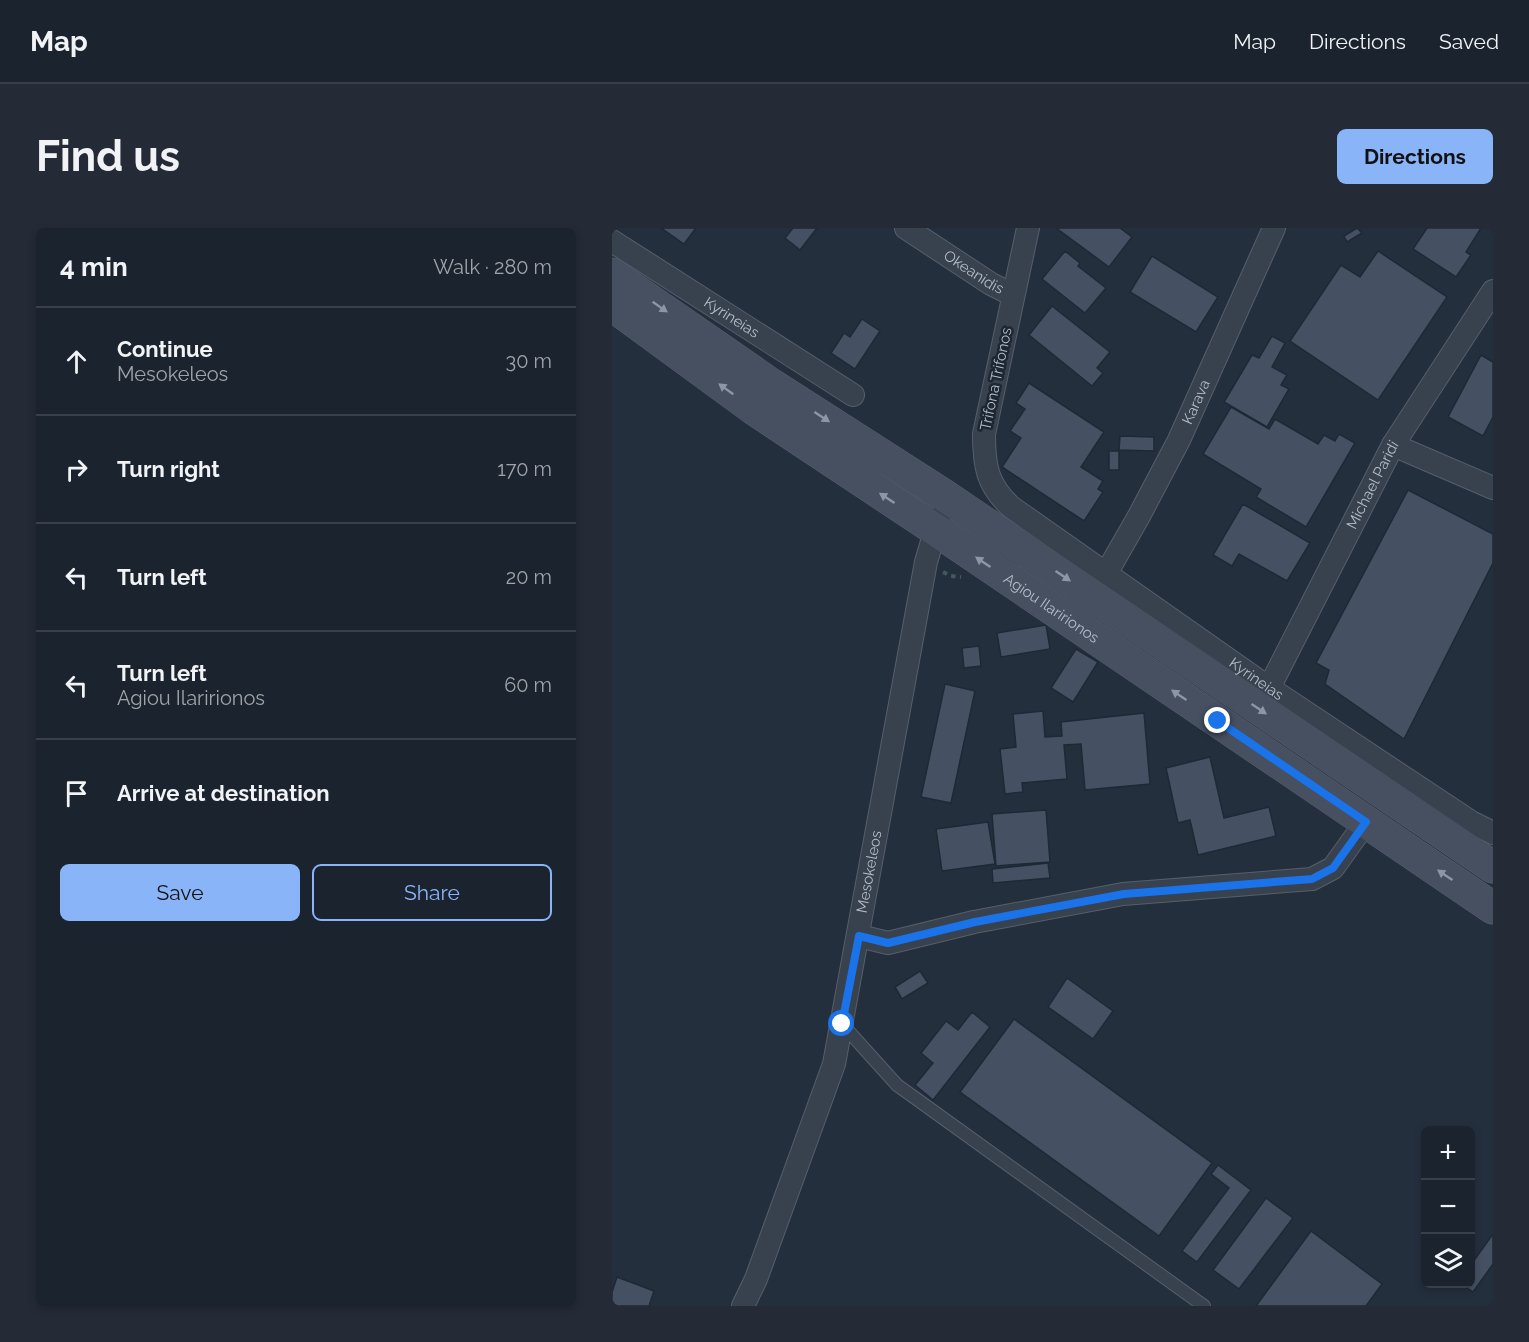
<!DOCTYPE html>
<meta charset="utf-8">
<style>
body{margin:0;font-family:Raleway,sans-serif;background:#242b36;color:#f1f3f6}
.controls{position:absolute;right:18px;bottom:18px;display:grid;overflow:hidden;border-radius:9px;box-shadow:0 3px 9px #0003}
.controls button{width:54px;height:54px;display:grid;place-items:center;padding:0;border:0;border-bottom:2px solid #39404a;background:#1b232e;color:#f1f3f6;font:30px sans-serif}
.stop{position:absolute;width:18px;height:18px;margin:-14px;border:4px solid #1a73e8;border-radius:50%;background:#fff}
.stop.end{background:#1a73e8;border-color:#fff;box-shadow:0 2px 6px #0008}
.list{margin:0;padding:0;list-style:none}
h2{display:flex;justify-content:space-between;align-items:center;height:78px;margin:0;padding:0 24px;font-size:26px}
h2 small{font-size:20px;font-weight:400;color:#a0a4aa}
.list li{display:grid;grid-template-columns:39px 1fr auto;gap:18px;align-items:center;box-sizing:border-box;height:108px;padding:0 24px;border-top:2px solid #39404a}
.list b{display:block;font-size:22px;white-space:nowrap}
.list p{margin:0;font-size:20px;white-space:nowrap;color:#a0a4aa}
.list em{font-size:20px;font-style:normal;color:#a0a4aa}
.actions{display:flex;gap:12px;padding:18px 24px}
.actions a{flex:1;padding:14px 0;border:2px solid #8ab4f8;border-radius:9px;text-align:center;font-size:21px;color:#8ab4f8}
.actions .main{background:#8ab4f8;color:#111}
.icon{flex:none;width:33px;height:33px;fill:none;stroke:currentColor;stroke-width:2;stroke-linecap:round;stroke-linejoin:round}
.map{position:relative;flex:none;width:881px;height:1078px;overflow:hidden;border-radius:9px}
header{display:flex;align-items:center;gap:36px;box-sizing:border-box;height:84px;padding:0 30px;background:#1b232e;border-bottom:2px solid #39404a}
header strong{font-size:28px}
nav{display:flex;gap:33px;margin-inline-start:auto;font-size:21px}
.intro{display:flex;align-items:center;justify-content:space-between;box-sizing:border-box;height:144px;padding:0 36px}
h1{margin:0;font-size:42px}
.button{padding:15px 27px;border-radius:9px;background:#8ab4f8;color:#111;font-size:21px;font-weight:700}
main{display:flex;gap:36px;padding:0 36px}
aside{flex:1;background:#1b232e;border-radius:9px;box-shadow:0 3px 9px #0003}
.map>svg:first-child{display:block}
.building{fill:#455162;stroke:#1f2835;stroke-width:1.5}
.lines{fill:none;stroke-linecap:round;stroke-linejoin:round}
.service-casing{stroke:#565f6c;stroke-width:14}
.minor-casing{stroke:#565f6c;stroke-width:24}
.secondary-casing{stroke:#565f6c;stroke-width:33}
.path{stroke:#44595c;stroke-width:4;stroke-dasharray:4.5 4.5;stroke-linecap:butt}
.service{stroke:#38414e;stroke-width:12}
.minor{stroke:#38414e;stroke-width:22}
.secondary{stroke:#465061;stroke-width:32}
.oneway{fill:#8e96a5}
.route{stroke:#1a73e8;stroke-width:8}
.labels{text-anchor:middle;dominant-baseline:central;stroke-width:5;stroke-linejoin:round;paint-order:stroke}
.street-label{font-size:15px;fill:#b4bcc9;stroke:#1d2633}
</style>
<header>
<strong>Map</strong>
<nav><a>Map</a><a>Directions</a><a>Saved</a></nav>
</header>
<div class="intro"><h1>Find us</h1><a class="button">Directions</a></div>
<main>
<aside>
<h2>4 min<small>Walk · 280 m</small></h2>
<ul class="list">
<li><svg class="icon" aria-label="ahead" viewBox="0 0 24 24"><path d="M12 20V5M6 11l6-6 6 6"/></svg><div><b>Continue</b><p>Mesokeleos</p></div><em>30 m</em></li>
<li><svg class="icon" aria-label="right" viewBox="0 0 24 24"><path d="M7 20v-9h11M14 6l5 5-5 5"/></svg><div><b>Turn right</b></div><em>170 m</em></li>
<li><svg class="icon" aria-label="left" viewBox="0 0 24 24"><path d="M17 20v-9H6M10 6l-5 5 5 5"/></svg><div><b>Turn left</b></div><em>20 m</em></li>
<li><svg class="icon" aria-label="left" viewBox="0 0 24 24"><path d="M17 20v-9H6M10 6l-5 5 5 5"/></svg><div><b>Turn left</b><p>Agiou Ilaririonos</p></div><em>60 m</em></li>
<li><svg class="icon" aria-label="arrive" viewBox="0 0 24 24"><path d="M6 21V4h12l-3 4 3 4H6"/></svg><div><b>Arrive at destination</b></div></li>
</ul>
<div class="actions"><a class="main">Save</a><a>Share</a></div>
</aside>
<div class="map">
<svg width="881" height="1078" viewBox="0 0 881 1078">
<rect width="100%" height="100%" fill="#242f3e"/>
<g class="building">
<path d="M49 0H84L72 16Z"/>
<path d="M181 0H205L188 22 173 10Z"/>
<path d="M444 0H508L520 9 497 39Z"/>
<path d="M745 0 750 5 735 14 732 8Z"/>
<path d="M815 0H869L854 24 859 27 844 49 801 21Z"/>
<path d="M453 23 468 35 466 38 494 60 473 85 430 51Z"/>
<path d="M766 23 835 69 766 172 678 113 729 37 748 49Z"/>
<path d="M540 28 606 69 584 104 518 64Z"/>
<path d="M440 78 498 124 485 140 491 145 480 158 417 107Z"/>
<path d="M250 91 268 103 243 141 219 125 232 105 238 109Z"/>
<path d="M660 108 673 115 660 139 675 147 669 157 677 161 655 199 612 174 640 127 647 130Z"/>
<path d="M869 127 881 134V189L871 208 836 189Z"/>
<path d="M417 155 492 204 469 239 491 253 486 261 491 264 472 293 390 239 409 210 398 203 413 181 404 175Z"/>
<path d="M619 179 657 201 663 191 706 216 712 207 723 213 727 206 743 215 694 299 644 269 649 261 591 226Z"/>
<path d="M508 208 542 209V223L507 222Z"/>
<rect x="497" y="223" width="10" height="19"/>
<path d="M796 262 881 306V335L792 511 713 456 717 442 704 435Z"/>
<path d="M631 276 698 315 675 353 627 326 620 338 601 327Z"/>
<path d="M434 397 438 421 389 429 385 405Z"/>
<path d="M367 418 369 438 352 440 350 420Z"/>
<path d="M464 421 486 434 461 474 439 460Z"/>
<path d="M333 456 363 463 339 575 309 569Z"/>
<path d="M431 483 433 509 450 508 449 494 532 485 538 556 473 562 469 516 452 517 455 551 410 555 411 564 393 566 388 521 404 519 401 486Z"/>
<path d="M598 529 612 590 657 579 664 608 586 627 578 592 566 595 554 540Z"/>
<path d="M434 582 438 634 384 638 380 586Z"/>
<path d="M376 594 383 636 330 643 324 601Z"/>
<path d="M436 635 438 650 381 655 380 641Z"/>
<path d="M308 743 316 755 290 771 283 759Z"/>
<path d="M455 750 501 783 481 811 436 779Z"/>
<path d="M360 784 378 799 321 872 303 857 321 835 309 825 334 793 346 802Z"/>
<path d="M402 791 600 935 547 1008 348 864Z"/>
<path d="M606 937 639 962 585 1034 570 1023 617 960 599 946Z"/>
<path d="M654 970 681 990 627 1061 601 1042Z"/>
<path d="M699 1003 770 1056 754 1078H644Z"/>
<path d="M881 1006V1036L861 1064 848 1056H858V1038Z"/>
<path d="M5 1049 42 1063 37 1078H0V1064Z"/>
</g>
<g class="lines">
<g class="service-casing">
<path id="service" d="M230 796 285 857 592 1078"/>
</g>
<g class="minor-casing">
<g id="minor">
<path id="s1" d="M294 0 379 56 401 67"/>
<path id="s2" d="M416 0 372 206C372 238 375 257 399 279L657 460 859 594 881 605"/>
<path id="s3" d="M0 13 241 167"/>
<path d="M781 217 881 260"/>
<path id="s4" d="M495 344 527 288 567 212 662 0"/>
<path id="s5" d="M657 460 781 217 881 63"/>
<path d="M247 708 276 715 362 694 511 666 700 651 721 640 754 594"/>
<path id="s6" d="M131 1078 144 1051 222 836 314 334 327 290"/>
</g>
</g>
<g class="secondary-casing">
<g id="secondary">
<path d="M0 46 160 157 333 268 881 639"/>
<path id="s7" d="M0 77 142 181 324 302 881 680"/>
</g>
</g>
<path class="path" d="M331 344 339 348 349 349"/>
<use href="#service" class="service"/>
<use href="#minor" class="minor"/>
<use href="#secondary" class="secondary"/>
</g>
<defs><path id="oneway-solid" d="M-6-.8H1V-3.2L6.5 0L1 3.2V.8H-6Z" transform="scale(1.5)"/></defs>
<g class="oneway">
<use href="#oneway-solid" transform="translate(48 79) rotate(35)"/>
<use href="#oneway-solid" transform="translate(114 161) rotate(-144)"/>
<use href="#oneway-solid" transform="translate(210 189) rotate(33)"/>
<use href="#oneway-solid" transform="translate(275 270) rotate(-147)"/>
<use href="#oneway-solid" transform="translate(371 334) rotate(-146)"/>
<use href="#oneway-solid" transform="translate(451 348) rotate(34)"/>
<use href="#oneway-solid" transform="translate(567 467) rotate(-146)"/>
<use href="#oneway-solid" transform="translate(647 481) rotate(34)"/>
<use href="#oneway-solid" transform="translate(833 647) rotate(-146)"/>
</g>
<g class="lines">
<path class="route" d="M230 796 247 708 276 715 363 694 512 666 700 651 721 640 754 594 606 493"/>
</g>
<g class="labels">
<g class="street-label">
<text stroke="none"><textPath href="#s1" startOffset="81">Okeanidis</textPath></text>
<text stroke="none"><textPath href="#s3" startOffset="142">Kyrineias</textPath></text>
<text transform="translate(384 151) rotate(-78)">Trifona Trifonos</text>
<text stroke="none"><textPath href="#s4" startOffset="192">Karava</textPath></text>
<text stroke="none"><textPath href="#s5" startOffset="228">Michael Paridi</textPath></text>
<text stroke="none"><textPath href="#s7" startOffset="534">Agiou Ilaririonos</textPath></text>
<text stroke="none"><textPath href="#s2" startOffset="591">Kyrineias</textPath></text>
<text stroke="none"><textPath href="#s6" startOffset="454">Mesokeleos</textPath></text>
</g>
</g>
</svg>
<div class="controls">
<button>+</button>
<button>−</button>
<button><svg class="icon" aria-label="layers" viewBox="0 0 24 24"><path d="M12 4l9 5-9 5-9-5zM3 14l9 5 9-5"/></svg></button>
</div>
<div class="stop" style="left:230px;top:796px"></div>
<div class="stop end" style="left:606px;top:493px"></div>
</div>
</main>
